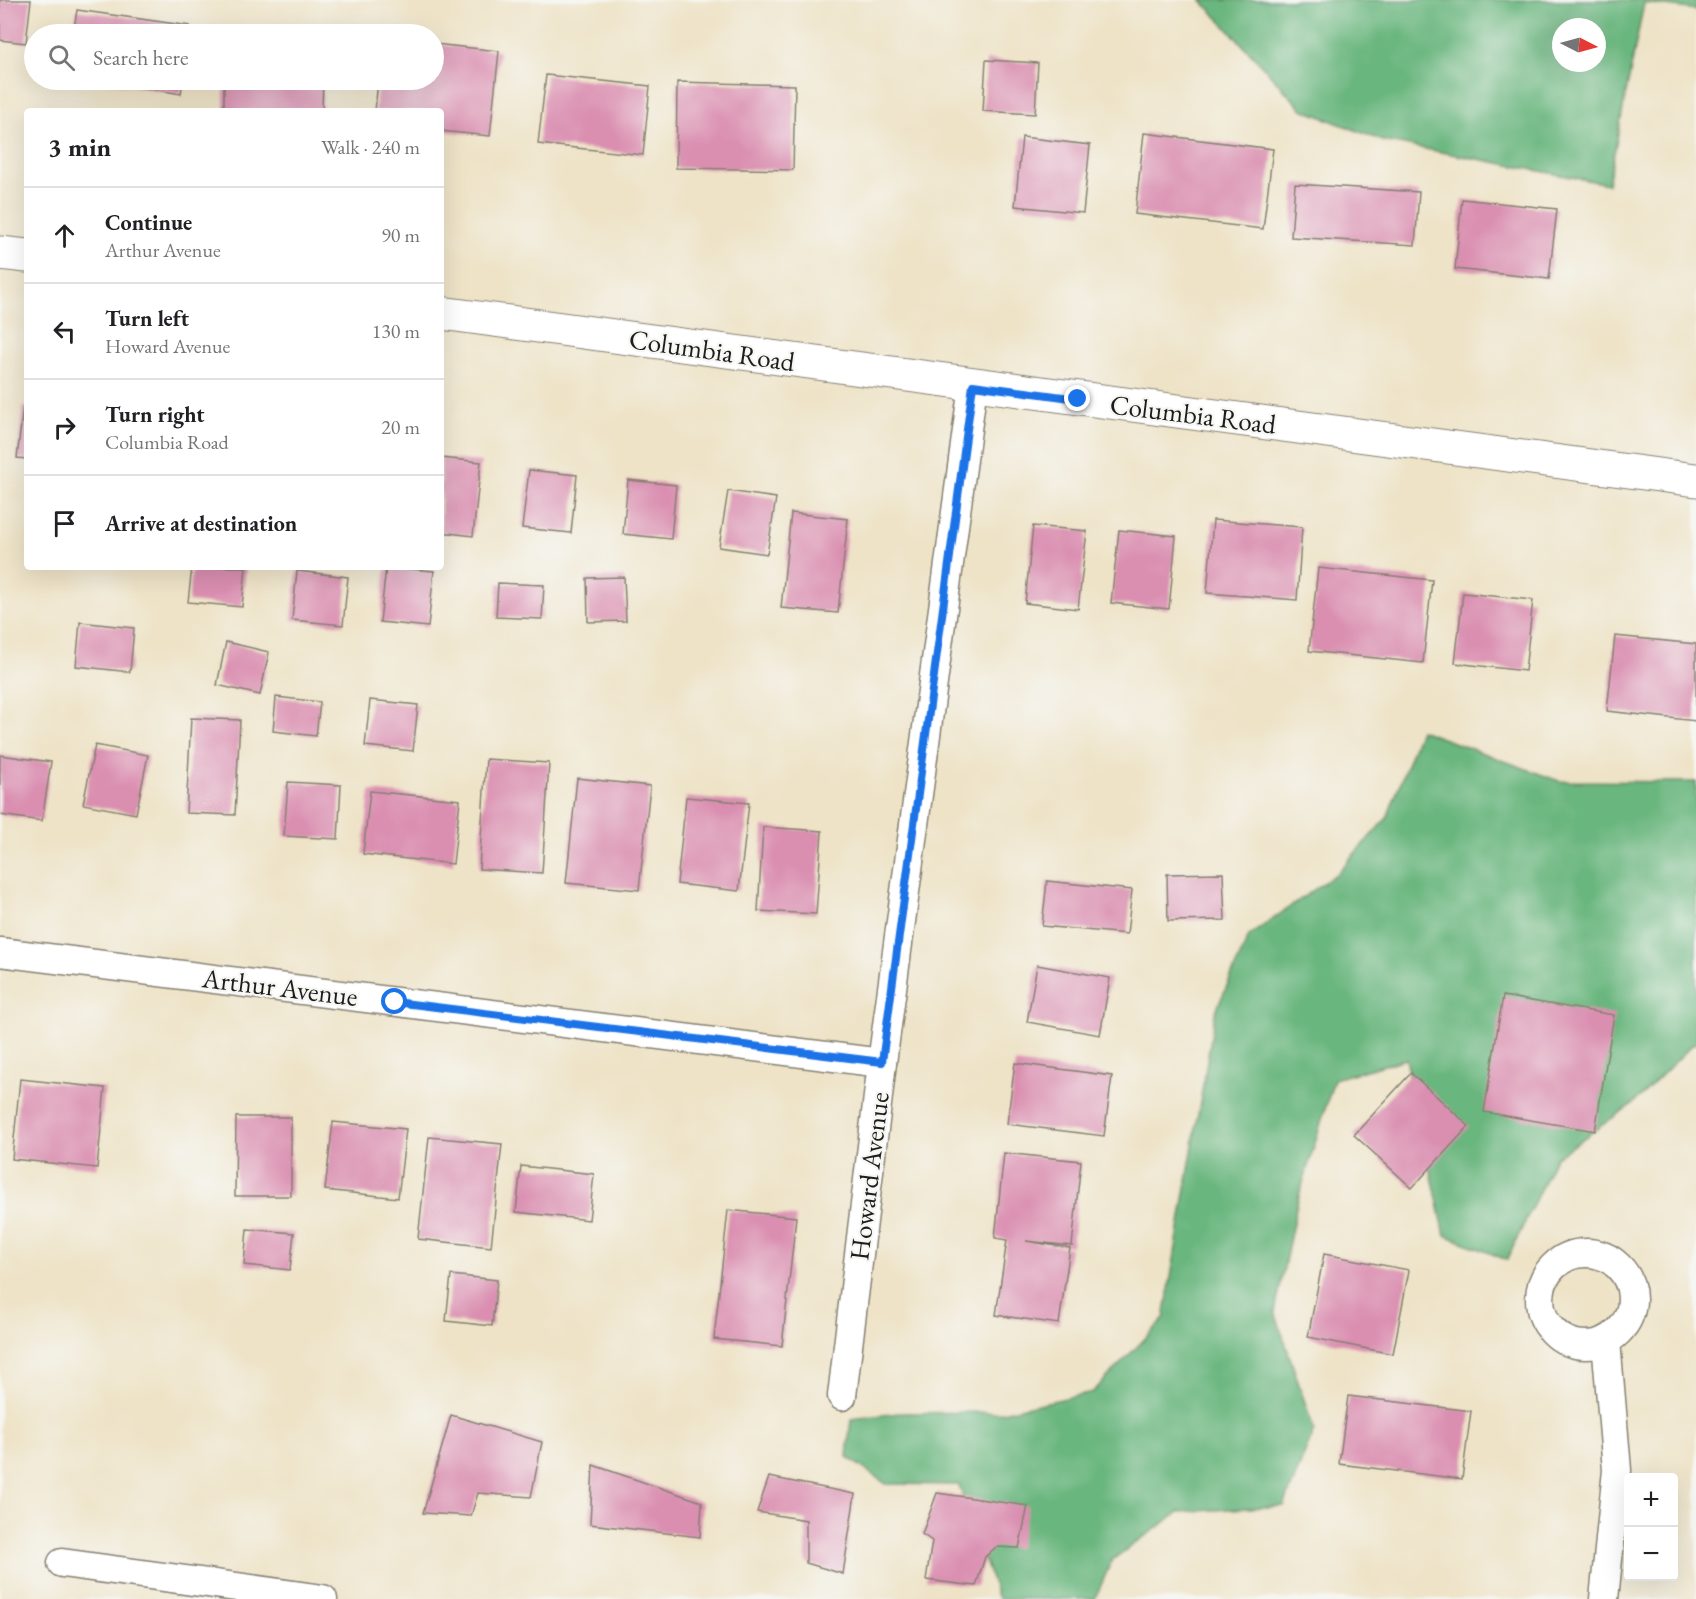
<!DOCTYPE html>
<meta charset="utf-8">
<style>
body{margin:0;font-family:"EB Garamond",serif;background:#f6f6f6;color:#202124}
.controls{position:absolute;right:18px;bottom:18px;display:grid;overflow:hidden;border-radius:6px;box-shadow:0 6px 24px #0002}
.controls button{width:54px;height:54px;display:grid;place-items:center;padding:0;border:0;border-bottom:2px solid #e0e0e0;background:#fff;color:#202124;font:30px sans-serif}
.compass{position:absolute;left:1552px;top:18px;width:54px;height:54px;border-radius:50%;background:#fff;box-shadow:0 6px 24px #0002;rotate:96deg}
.stop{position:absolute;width:18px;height:18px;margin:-14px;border:4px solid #1a73e8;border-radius:50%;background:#fff}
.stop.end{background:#1a73e8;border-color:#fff;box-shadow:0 2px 6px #0008}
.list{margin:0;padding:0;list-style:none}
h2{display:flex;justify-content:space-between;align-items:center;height:78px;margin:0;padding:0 24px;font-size:26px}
h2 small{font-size:20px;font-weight:400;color:#757577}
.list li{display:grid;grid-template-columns:39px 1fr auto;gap:18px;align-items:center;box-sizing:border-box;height:96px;padding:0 24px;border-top:2px solid #e0e0e0}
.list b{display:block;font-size:22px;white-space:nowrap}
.list p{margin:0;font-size:20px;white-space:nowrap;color:#757577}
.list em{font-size:20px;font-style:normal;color:#757577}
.icon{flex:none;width:33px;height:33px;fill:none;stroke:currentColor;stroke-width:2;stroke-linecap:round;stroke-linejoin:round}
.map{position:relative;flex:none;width:1696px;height:1599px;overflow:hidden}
.search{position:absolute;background:#fff;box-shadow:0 6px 24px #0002;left:24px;top:24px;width:420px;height:66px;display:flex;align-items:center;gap:15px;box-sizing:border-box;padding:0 21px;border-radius:33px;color:#757577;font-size:22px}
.panel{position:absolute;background:#fff;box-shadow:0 6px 24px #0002;left:24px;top:108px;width:420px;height:462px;border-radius:6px}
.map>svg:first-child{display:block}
.forest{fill:#69b67e;stroke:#42694d;stroke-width:1.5;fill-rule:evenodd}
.building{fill:#da8eb0}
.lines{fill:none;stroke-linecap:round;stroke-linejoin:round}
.minor-casing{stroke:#858072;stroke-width:31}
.secondary-casing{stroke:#858072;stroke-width:35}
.minor{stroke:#fff;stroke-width:28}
.secondary{stroke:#fff;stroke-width:33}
.route{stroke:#1a73e8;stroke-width:8}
.labels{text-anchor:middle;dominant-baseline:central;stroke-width:4.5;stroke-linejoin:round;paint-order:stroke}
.street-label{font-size:27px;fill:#1c1c1c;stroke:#f6f6f2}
</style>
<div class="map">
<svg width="1696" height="1599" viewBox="0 0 1696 1599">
<rect width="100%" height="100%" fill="#f6f6f2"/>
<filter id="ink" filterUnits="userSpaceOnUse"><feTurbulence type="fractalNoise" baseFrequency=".0167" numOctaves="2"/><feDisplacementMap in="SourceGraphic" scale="12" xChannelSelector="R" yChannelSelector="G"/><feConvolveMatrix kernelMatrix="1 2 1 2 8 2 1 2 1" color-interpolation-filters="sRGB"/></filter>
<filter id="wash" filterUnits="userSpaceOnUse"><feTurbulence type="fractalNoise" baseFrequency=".008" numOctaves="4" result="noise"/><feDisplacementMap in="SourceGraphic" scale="24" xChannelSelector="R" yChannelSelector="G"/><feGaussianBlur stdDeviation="1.35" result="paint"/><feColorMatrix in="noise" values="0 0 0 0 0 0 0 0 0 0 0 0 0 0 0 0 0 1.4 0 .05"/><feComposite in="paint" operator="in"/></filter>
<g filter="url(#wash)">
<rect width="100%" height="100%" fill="#eee3c7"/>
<g class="forest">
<path d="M1201 0H1696V10L1644 3 1608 184 1383 141 1302 109ZM1561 27H1597V63H1561Z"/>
<path d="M1420 730 1559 781 1696 782V1044H1693L1634 1103 1555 1158 1507 1260 1445 1235 1406 1059 1334 1079 1297 1203 1275 1312 1314 1430 1284 1506 1179 1512 1112 1560 1095 1599H998L959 1485 886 1484 847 1457 851 1419 899 1413 1002 1412 1093 1392 1164 1319 1215 1013 1249 936 1336 874 1387 818Z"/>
</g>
<g id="blocks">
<g class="building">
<path d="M0 0H31L26 43 0 40Z"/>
<path d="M77 10 190 26 189 34H73Z"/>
<path d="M434 44 499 51 490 136 441 131V111H375L378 80H434Z"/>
<path d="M986 60 1038 63 1035 114 983 111Z"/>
<path d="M546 75 650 86 643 155 538 144Z"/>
<path d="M96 80H183L181 94Z"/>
<path d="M224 80H323L322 111H224Z"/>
<path d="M677 82 795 85 793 170 676 168Z"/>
<path d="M1144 133 1273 149 1263 229 1135 214Z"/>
<path d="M1022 137 1090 145 1083 213 1015 206Z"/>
<path d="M1295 184 1419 192 1415 245 1291 237Z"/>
<path d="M1462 199 1557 209 1549 279 1455 269Z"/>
<path d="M23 407H27V459L17 458Z"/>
<path d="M441 458 481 462 473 536 441 532Z"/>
<path d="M529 470 577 475 571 533 522 528Z"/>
<path d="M628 480 676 485 671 539 623 534Z"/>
<path d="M728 491 776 498 767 554 719 547Z"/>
<path d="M791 513 848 519 838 613 781 608Z"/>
<path d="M1213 520 1302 527 1297 600 1207 593Z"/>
<path d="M1033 526 1087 531 1078 609 1025 603Z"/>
<path d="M1119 530 1176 536 1169 609 1111 603Z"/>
<path d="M192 567H246L242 607 188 602Z"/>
<path d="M386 567 434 571 428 627 380 622Z"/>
<path d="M1318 568 1432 580 1423 663 1309 651Z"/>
<path d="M297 571 348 577 343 625 292 620Z"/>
<path d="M624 577 626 621 588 622 587 578Z"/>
<path d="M498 583 544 585 542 619 496 617Z"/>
<path d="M1463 593 1533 600 1525 671 1455 663Z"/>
<path d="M80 622 134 628 130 672 76 666Z"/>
<path d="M1615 636 1696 644V721L1607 711Z"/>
<path d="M226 642 269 652 260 695 217 685Z"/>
<path d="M276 697 320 702 316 736 273 731Z"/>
<path d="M370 700 418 705 413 751 365 746Z"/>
<path d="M191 718 240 720 235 815 186 813Z"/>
<path d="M95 745 148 755 136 814 83 804Z"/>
<path d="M0 755 51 762 42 821 0 815Z"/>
<path d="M486 759 549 763 542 873 479 869Z"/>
<path d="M577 778 650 786 639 890 566 883Z"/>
<path d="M288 782 341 785 338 839 284 836Z"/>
<path d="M370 791 460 800 453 864 363 854Z"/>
<path d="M686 797 749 803 739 891 677 884Z"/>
<path d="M763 827 822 831 816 914 758 911Z"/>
<path d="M1223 873 1225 920 1168 921 1167 874Z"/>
<path d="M1047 881 1132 890 1127 934 1042 926Z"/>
<path d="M1037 965 1110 978 1100 1035 1027 1022Z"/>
<path d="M1503 996 1614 1015 1595 1131 1484 1112Z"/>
<path d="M1015 1063 1112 1076 1104 1136 1007 1124Z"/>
<path d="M1411 1073 1469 1126 1412 1188 1354 1135Z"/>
<path d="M20 1079 105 1088 97 1168 12 1159Z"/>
<path d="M236 1117H291V1196H235Z"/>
<path d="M333 1122 406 1129 398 1198 325 1190Z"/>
<path d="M429 1137 502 1144 491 1247 418 1239Z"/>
<path d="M1004 1153 1081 1161 1072 1246 1026 1241 1070 1248 1059 1324 996 1315 1007 1240 995 1238Z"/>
<path d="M521 1166 594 1174 589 1220 516 1212Z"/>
<path d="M728 1210 796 1217 782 1346 714 1339Z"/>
<path d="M247 1229 294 1233 290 1270 244 1265Z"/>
<path d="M1324 1254 1409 1270 1393 1354 1308 1337Z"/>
<path d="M451 1275 497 1280 492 1326 446 1321Z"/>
<path d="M1348 1396 1471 1411 1462 1479 1339 1464Z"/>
<path d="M451 1415 542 1442 531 1497 478 1493 471 1516 423 1513Z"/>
<path d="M593 1465 702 1502 700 1537 590 1524Z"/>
<path d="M769 1477 855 1494 843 1574 806 1563V1520L757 1512Z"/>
<path d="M937 1493 1028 1506 1019 1548 996 1547 985 1557 976 1586 926 1580 932 1541 922 1534Z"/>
</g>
</g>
</g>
<g filter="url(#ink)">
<use href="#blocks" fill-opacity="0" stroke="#858072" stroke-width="1.5"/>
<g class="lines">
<g class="minor-casing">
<g id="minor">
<path d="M0 952 882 1063"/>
<circle cx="1586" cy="1299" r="46"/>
<path d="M842 1396 882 1063 973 385"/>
<path d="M62 1563 323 1599"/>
<path d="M1604 1599 1617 1470 1606 1341"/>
</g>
</g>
<g class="secondary-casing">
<g id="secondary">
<path d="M0 253 27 256"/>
<path d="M441 313 1696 480"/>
</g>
</g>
<use href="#minor" class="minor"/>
<use href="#secondary" class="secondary"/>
</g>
</g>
<g class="lines" filter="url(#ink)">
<path class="route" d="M395 1002 882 1062 973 385 1078 399"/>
</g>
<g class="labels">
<g class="street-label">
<text transform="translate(712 350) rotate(8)">Columbia Road</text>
<text transform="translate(1193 414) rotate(7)">Columbia Road</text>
<text transform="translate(280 987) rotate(7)">Arthur Avenue</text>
<text transform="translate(869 1176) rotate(-83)">Howard Avenue</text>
</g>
</g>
</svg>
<div class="controls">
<button>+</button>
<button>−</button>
</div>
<svg class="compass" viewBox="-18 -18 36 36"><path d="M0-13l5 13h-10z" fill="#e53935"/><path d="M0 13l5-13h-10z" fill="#757577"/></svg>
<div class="stop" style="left:395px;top:1002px"></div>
<div class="stop end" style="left:1078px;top:399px"></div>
<div class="search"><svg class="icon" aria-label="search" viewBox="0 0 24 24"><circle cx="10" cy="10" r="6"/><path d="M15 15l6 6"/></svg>Search here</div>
<section class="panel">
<h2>3 min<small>Walk · 240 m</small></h2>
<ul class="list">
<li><svg class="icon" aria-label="ahead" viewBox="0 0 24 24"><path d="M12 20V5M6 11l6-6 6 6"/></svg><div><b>Continue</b><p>Arthur Avenue</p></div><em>90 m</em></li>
<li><svg class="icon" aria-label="left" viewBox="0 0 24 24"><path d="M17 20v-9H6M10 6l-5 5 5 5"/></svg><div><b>Turn left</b><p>Howard Avenue</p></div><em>130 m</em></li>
<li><svg class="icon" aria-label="right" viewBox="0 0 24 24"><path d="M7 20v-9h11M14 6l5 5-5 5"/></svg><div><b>Turn right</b><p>Columbia Road</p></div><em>20 m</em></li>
<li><svg class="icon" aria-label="arrive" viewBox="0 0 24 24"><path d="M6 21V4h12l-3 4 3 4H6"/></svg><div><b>Arrive at destination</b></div></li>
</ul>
</section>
</div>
